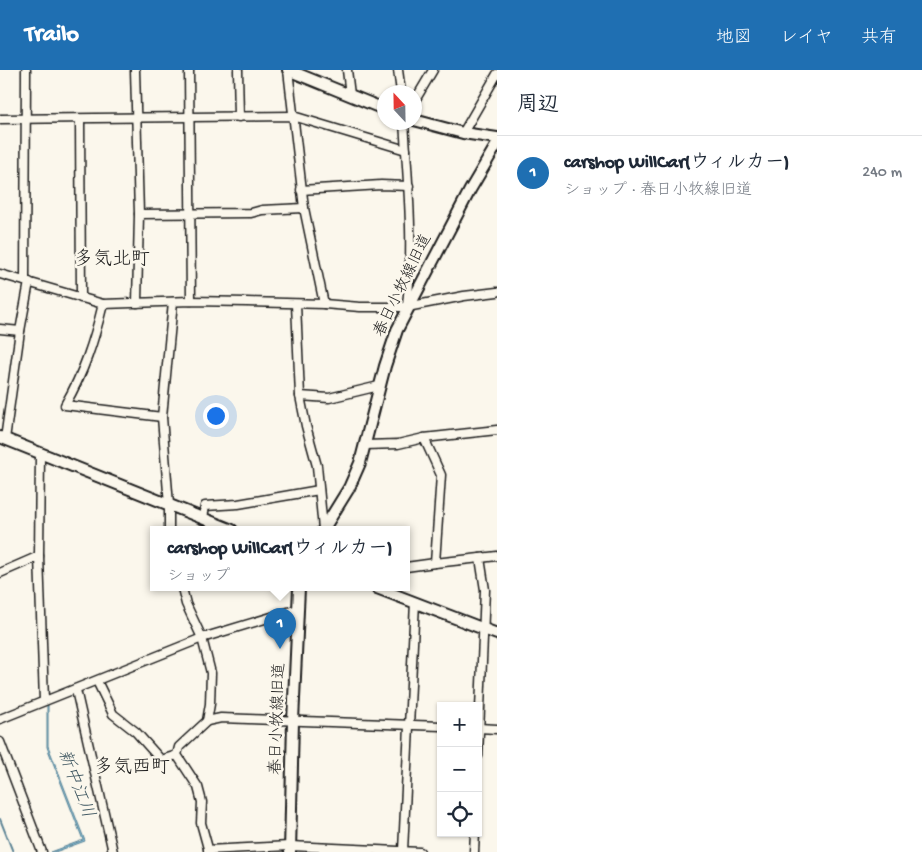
<!DOCTYPE html>
<html lang="ja">
<meta charset="utf-8">
<style>
body{margin:0;font-family:"Gochi Hand","Klee One",sans-serif;background:#f2f2f3;color:#1f2937}
.controls{position:absolute;right:15px;bottom:15px;display:grid;overflow:hidden;border-radius:0px;box-shadow:0 1px 4px #0004}
.controls button{width:45px;height:45px;display:grid;place-items:center;padding:0;border:0;border-bottom:1px solid #e0e1e3;background:#fff;color:#1f2937;font:25px sans-serif}
.compass{position:absolute;left:377px;top:15px;width:45px;height:45px;border-radius:50%;background:#fff;box-shadow:0 1px 4px #0004;rotate:338deg}
.you{position:absolute;left:215px;top:345px;width:18px;height:18px;margin:-12px;border:4px solid #fff;border-radius:50%;background:#1a73e8;box-shadow:0 0 0 8px #1a73e833}
.badge{display:grid;place-items:center;width:32px;height:32px;border-radius:50%;background:#1f6fb2;color:#fff;font-size:16px;font-weight:700}
.pin{position:absolute;translate:-50% -41px;filter:drop-shadow(0 1px 2px #0008)}
.pin::after{content:'';position:absolute;top:26px;width:18px;height:15px;background:inherit;clip-path:polygon(0 0,100% 0,50% 100%)}
.popup{position:absolute;left:150px;top:456px;width:260px;height:65px;box-sizing:border-box;display:grid;place-content:center;border-radius:0px;background:#fff;filter:drop-shadow(0 1px 4px #0005);font-size:16px;white-space:nowrap;color:#747a83}
.popup b{font-size:19px;color:#1f2937}
.popup::after{content:'';position:absolute;left:50%;top:100%;margin-left:-10px;border:10px solid transparent;border-top-color:#fff}
.list{margin:0;padding:0;list-style:none}
h2{display:flex;justify-content:space-between;align-items:center;height:65px;margin:0;padding:0 20px;font-size:21px}
h2 small{font-size:16px;font-weight:400;color:#747a83}
.list li{display:grid;grid-template-columns:32px 1fr auto;gap:15px;align-items:center;box-sizing:border-box;height:75px;padding:0 20px;border-top:1px solid #e0e1e3}
.list b{display:block;font-size:19px;white-space:nowrap}
.list p{margin:0;font-size:16px;white-space:nowrap;color:#747a83}
.list em{font-size:16px;font-style:normal;color:#747a83}
.icon{flex:none;width:28px;height:28px;fill:none;stroke:currentColor;stroke-width:2;stroke-linecap:round;stroke-linejoin:round}
.map{position:relative;flex:none;width:497px;height:782px;overflow:hidden}
header{display:flex;align-items:center;gap:30px;box-sizing:border-box;height:70px;padding:0 25px;background:#1f6fb2;color:#fff}
header strong{font-size:24px}
nav{display:flex;gap:28px;margin-inline-start:auto;font-size:18px}
main{display:flex}
aside{flex:1;background:#fff}
.map>svg:first-child{display:block}
.water{fill:#81c4e2;stroke:#598193}
.lines{fill:none;stroke-linecap:round;stroke-linejoin:round}
.stream{stroke:#598193;stroke-width:2}
.street-casing{stroke:#1c1c1c;stroke-width:11}
.secondary-casing{stroke:#1c1c1c;stroke-width:14}
.street{stroke:#fbf7ec;stroke-width:8}
.secondary{stroke:#fbf7ec;stroke-width:10}
.labels{text-anchor:middle;dominant-baseline:central;stroke-width:5;stroke-linejoin:round;paint-order:stroke}
.street-label{font-size:16px;fill:#1c1c1c;stroke:#fbf7ec}
.water-label{font-size:18px;font-style:italic;fill:#3f5761;stroke:#fbf7ec}
.quarter-label{font-size:19px;fill:#1c1c1c;stroke:#fbf7ec}
</style>
<header>
<strong>Trailo</strong>
<nav><a>地図</a><a>レイヤ</a><a>共有</a></nav>
</header>
<main>
<div class="map">
<svg width="497" height="782" viewBox="0 0 497 782">
<rect width="100%" height="100%" fill="#fbf7ec"/>
<filter id="ink" filterUnits="userSpaceOnUse"><feTurbulence type="fractalNoise" baseFrequency=".02" numOctaves="2"/><feDisplacementMap in="SourceGraphic" scale="10" xChannelSelector="R" yChannelSelector="G"/><feConvolveMatrix kernelMatrix="1 2 1 2 8 2 1 2 1" color-interpolation-filters="sRGB"/></filter>
<g filter="url(#ink)">
<path class="water" d="M47 633H48V676L85 771 55 782H51L83 770 47 677Z"/>
<g class="lines">
<g class="stream">
<path d="M45 553 47 605"/>
<path d="M0 749 13 782"/>
</g>
<g class="street-casing">
<g id="street">
<path d="M135 0 139 144 137 233"/>
<path d="M189 0 191 231"/>
<path d="M238 0 239 47"/>
<path d="M288 0 304 138 324 234"/>
<path d="M347 0 350 25"/>
<path d="M398 0 401 22"/>
<path d="M414 32 433 0"/>
<path d="M0 49 293 46 406 80"/>
<path d="M80 49 81 228"/>
<path d="M404 52C408 113 414 175 407 235"/>
<path d="M463 63 497 4"/>
<path d="M301 120 381 115 409 116"/>
<path d="M139 144 251 143 262 140 304 138"/>
<path d="M0 204 103 234 191 231 247 232 324 234 360 237H407L464 226 497 222"/>
<path d="M25 211 26 0"/>
<path d="M103 234C94 271 84 302 65 335L162 347"/>
<path d="M296 234 300 326 306 356 317 396 323 459"/>
<path d="M0 259 20 261"/>
<path d="M300 326 329 328 379 316"/>
<path d="M424 368 441 405 435 493 480 488 485 520 478 686"/>
<path d="M5 369 20 261 29 212"/>
<path d="M365 375 398 374 424 368 497 360"/>
<path d="M40 384 39 486 44 631"/>
<path d="M203 448 205 436 238 434 319 420"/>
<path d="M169 460V435L162 347 173 232"/>
<path d="M480 488 497 486"/>
<path d="M406 497 435 493"/>
<path d="M0 503 39 486"/>
<path d="M182 518 186 534 202 568 211 603 210 634 207 651 179 677 177 685 198 717 202 732 201 753 209 782"/>
<path d="M97 611 113 644 136 662 161 690 177 685"/>
<path d="M76 620 113 782"/>
<path d="M0 649 202 568 298 539"/>
<path d="M207 651 221 648 441 656"/>
<path d="M478 658 497 659"/>
<path d="M0 672 42 782"/>
<path d="M208 780 290 776 420 782"/>
<path d="M403 781 415 532"/>
<path d="M474 782 475 763"/>
</g>
</g>
<g class="secondary-casing">
<g id="secondary">
<path d="M288 0 384 39"/>
<path d="M414 50 463 63 497 68"/>
<path d="M0 367 232 460"/>
<path d="M323 460 349 418 360 393 385 296 397 260 470 120 497 74"/>
<path d="M377 518 497 564"/>
<path d="M290 782 293 651 299 518"/>
</g>
</g>
<use href="#street" class="street"/>
<use href="#secondary" class="secondary"/>
</g>
</g>
<g class="labels">
<g class="street-label">
<text transform="translate(404 216) rotate(-64)">春日小牧線旧道</text>
<text transform="translate(279 649) rotate(-88)">春日小牧線旧道</text>
</g>
<g class="water-label">
<text transform="translate(75 714) rotate(69)">新中江川</text>
</g>
<g class="quarter-label">
<text x="112" y="190">多気北町</text>
<text x="132" y="698">多気西町</text>
</g>
</g>
</svg>
<div class="controls">
<button>+</button>
<button>−</button>
<button><svg class="icon" aria-label="locate" viewBox="0 0 24 24"><circle cx="12" cy="12" r="6"/><path d="M12 2v4M12 18v4M2 12h4M18 12h4"/></svg></button>
</div>
<svg class="compass" viewBox="-18 -18 36 36"><path d="M0-13l5 13h-10z" fill="#e53935"/><path d="M0 13l5-13h-10z" fill="#747a83"/></svg>
<div class="you"></div>
<div class="pin badge" style="left:280px;top:579px">1</div>
<div class="popup"><b>carshop WillCar(ウィルカー)</b>ショップ</div>
</div>
<aside>
<h2>周辺<small></small></h2>
<ul class="list">
<li><span class="badge">1</span><div><b>carshop WillCar(ウィルカー)</b><p>ショップ · 春日小牧線旧道</p></div><em>240 m</em></li>
</ul>
</aside>
</main>
